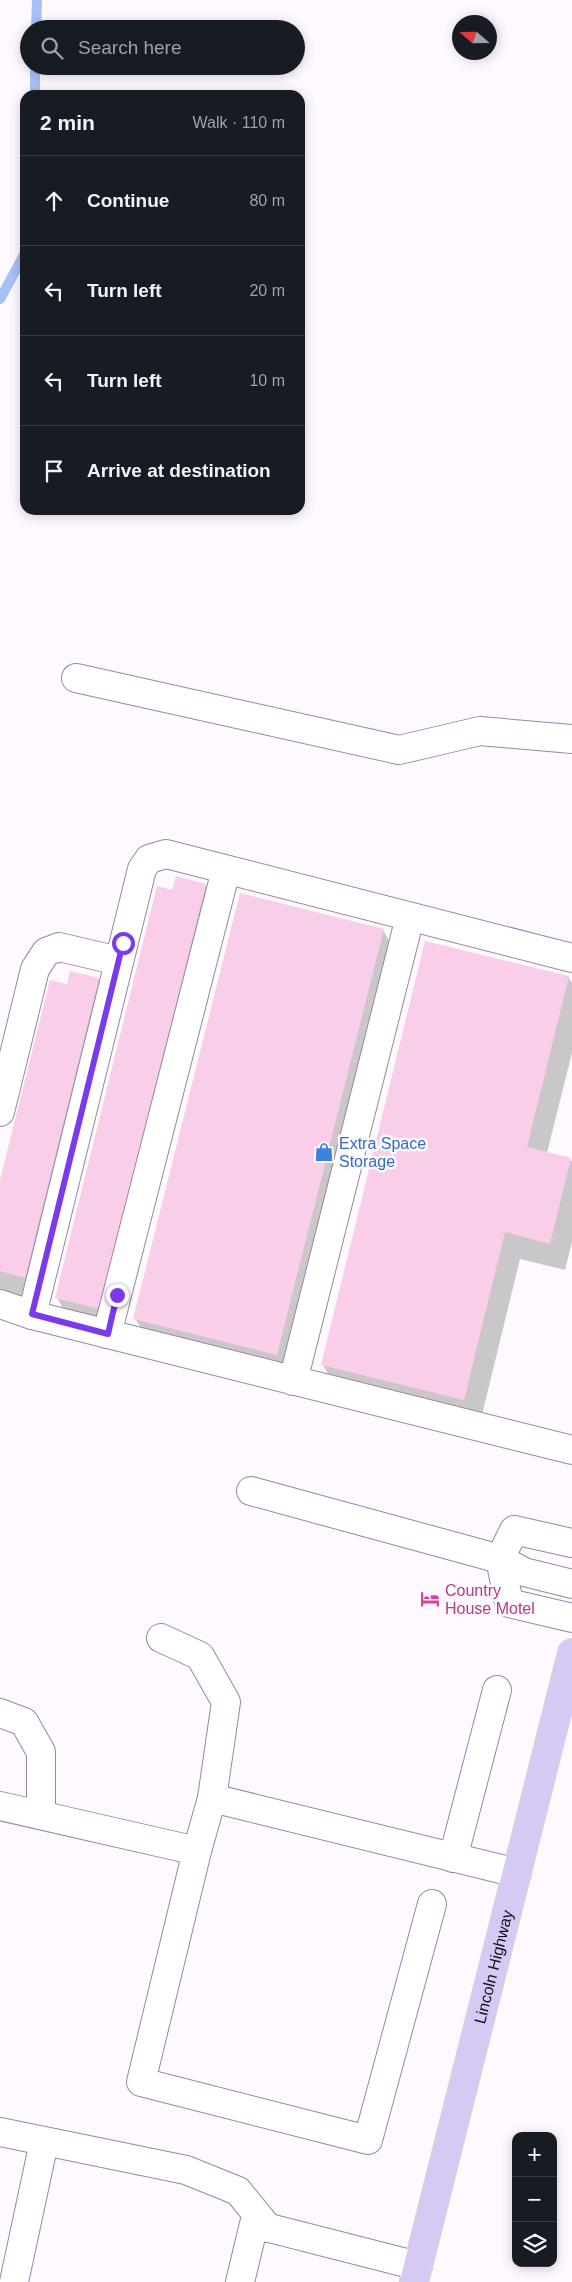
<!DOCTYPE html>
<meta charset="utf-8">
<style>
body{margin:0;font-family:Arial,sans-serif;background:#242831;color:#f1f3f6}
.controls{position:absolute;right:15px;bottom:15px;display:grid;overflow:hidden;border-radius:10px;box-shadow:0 2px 12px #0003}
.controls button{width:45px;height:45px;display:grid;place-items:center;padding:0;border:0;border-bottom:1px solid #363941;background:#171b24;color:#f1f3f6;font:25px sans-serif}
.compass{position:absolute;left:452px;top:15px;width:45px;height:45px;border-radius:50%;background:#171b24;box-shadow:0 2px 12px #0003;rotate:290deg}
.stop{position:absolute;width:15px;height:15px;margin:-11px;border:4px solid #7c3aed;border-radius:50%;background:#fff}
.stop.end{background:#7c3aed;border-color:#fff;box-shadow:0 1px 5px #0008}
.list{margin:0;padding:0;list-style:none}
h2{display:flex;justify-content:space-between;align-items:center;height:65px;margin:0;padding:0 20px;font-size:21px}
h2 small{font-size:16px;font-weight:400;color:#9ea1a6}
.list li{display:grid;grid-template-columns:32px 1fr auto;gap:15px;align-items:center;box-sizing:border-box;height:90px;padding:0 20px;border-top:1px solid #363941}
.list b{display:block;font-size:19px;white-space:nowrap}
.list em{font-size:16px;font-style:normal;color:#9ea1a6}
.icon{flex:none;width:28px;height:28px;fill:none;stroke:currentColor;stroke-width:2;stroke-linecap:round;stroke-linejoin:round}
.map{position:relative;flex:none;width:572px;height:2282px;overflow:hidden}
.search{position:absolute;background:#171b24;box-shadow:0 2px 12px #0003;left:20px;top:20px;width:285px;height:55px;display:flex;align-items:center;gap:12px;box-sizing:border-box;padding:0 18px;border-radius:28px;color:#9ea1a6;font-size:19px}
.panel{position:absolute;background:#171b24;box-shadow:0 2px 12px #0003;left:20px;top:90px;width:285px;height:425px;border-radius:15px}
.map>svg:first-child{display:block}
.shadow{fill:#0003}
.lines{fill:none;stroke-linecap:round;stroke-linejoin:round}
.stream{stroke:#a7c1f6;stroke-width:10}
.building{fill:#facde8}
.minor-casing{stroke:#9987a1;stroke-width:30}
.major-casing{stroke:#d6d4d6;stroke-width:30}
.minor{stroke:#fff;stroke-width:28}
.major{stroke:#d6caf4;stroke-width:28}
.route{stroke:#7c3aed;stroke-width:6}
.labels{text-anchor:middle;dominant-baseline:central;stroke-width:5;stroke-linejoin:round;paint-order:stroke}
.shop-label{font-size:16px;fill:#366cbe;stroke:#fdf9fe;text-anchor:start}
.hotel-label{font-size:16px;fill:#b23c85;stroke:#fdf9fe;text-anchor:start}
.street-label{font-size:16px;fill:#19121c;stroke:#fdf9fe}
</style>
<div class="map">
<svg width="572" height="2282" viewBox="0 0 572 2282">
<rect width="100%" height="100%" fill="#fdf9fe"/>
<g class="shadow">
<path d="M205 885 221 912 115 1336 73 1325 57 1298 173 891Z"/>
<path d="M383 930 399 958 293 1381 151 1346 135 1318Z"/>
<path d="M568 977 572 983V1053L547 1153 570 1159 572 1162V1242L565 1270 520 1259 479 1427 338 1392 323 1365Z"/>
<path d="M98 979 114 1006 40 1304 0 1294V1185L68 985Z"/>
</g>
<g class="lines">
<g class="stream">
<path d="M36 29 37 0"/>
<path d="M35 95V66"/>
<path d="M0 299 25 253"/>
</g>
</g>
<g class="building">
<path d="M176 876 206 884 100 1309 55 1298 157 886 172 890Z"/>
<path d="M240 893 384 929 277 1355 133 1319Z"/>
<path d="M425 941 569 976 527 1147 571 1158 550 1244 505 1232 464 1400 321 1365Z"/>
<path d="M70 971 99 978 25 1278 0 1271V1180L50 980 67 984Z"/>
</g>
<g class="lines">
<g class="minor-casing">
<g id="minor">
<path d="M76 678 399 750 480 731 572 739"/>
<path d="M572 958 166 854 149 859 142 869 32 1315 572 1450"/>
<path d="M0 1112 35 969 46 952 59 947 119 961"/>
<path d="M0 1304 32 1315"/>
<path d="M107 1334 226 870"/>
<path d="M293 1381 410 917"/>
<path d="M251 1491 500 1559 514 1530 572 1543"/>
<path d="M500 1559 509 1603 572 1618"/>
<path d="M500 1559 524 1572 572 1584"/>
<path d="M161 1638 200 1656 226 1702 212 1798"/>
<path d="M0 1713 24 1722 41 1752V1815"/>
<path d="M0 1806 197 1851"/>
<path d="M453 1858 497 1690"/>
<path d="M432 1904 368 2140 141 2082 197 1851 212 1798 517 1873"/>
<path d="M0 2132 186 2170 238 2191 268 2228"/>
<path d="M14 2282 44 2142"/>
<path d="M240 2282 254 2224 418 2266"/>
</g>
</g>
<g class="major-casing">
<g id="major">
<path id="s1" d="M414 2282 572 1653"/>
</g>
</g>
<use href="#minor" class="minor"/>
<use href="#major" class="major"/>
</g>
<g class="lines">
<path class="route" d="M117 1295 108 1334 32 1314 123 943"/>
</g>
<defs>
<g id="shop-bare" transform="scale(1.5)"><path d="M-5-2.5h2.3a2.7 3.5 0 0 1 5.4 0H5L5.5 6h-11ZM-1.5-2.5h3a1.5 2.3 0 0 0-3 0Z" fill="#3f7fe0" stroke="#fdf9fe" stroke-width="2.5" paint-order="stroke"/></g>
<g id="hotel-bare" transform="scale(1.5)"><path d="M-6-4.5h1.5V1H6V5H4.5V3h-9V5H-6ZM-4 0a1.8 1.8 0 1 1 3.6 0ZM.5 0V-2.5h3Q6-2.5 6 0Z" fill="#d1479c" stroke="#fdf9fe" stroke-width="2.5" paint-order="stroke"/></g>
</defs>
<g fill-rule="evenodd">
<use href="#shop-bare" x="324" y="1152"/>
<use href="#hotel-bare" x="430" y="1599"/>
</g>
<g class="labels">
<g class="shop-label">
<text x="339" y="1143">Extra Space<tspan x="339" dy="18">Storage</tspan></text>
</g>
<g class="hotel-label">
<text x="445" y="1590">Country<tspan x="445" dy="18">House Motel</tspan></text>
</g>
<g class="street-label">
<text stroke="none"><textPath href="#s1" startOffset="325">Lincoln Highway</textPath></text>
</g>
</g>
</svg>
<div class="controls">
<button>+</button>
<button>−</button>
<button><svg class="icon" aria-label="layers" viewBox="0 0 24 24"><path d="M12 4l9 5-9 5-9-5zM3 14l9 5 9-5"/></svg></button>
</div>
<svg class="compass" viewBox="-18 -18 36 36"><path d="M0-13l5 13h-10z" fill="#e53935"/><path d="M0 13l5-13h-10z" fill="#9ea1a6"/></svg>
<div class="stop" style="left:123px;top:943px"></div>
<div class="stop end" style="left:117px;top:1295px"></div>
<div class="search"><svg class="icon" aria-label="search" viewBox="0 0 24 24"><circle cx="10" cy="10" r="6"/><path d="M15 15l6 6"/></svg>Search here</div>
<section class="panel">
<h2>2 min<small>Walk · 110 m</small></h2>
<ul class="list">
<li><svg class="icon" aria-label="ahead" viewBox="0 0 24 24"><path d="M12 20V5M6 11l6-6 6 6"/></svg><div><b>Continue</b></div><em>80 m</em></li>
<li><svg class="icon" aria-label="left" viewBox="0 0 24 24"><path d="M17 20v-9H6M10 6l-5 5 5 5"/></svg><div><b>Turn left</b></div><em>20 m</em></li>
<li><svg class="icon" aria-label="left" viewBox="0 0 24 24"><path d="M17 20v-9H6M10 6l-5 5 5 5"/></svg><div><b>Turn left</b></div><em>10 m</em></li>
<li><svg class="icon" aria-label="arrive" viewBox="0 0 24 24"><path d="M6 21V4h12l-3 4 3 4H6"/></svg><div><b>Arrive at destination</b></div></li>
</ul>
</section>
</div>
